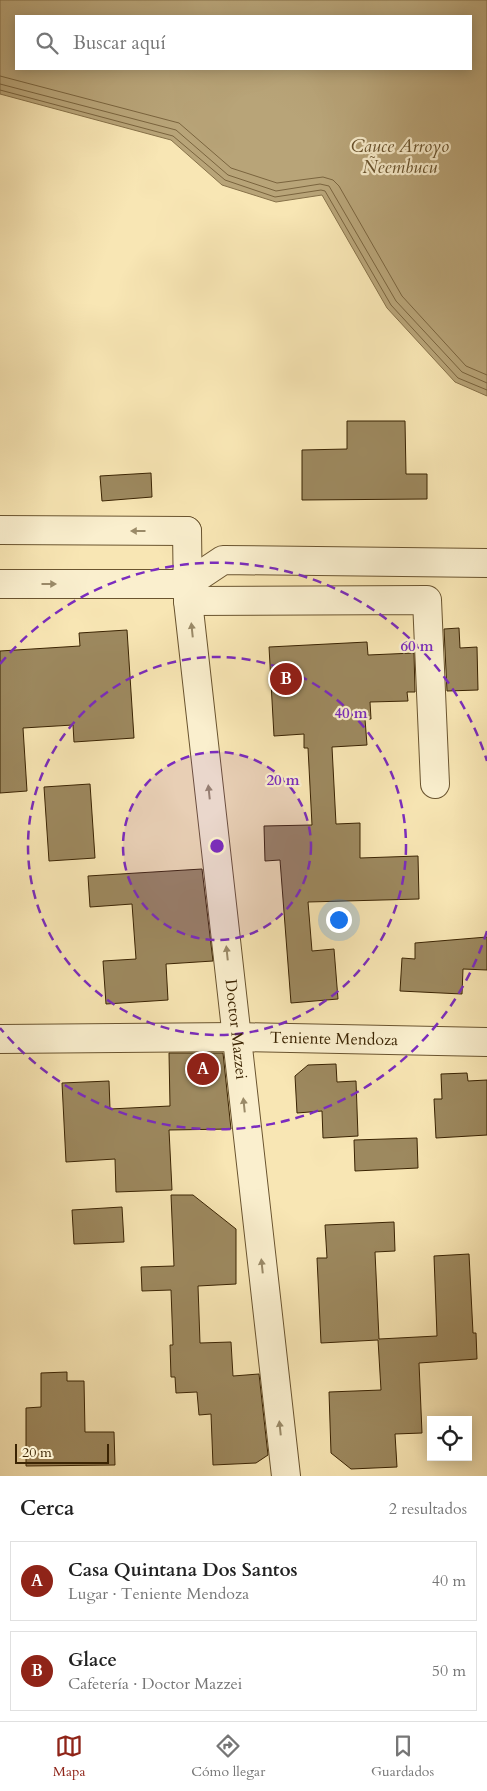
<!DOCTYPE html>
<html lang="es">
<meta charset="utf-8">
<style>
body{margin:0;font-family:Cardo,serif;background:#f2f2f2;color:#222}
.controls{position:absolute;right:15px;bottom:15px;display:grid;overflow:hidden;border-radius:0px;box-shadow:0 2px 12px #0003}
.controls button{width:45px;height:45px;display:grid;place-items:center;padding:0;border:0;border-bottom:1px solid #e0e0e0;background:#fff;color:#222;font:25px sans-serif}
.scale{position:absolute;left:15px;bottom:12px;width:94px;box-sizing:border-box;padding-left:5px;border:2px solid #3b2403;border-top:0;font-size:14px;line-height:18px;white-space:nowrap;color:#3b2403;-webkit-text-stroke:4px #faefce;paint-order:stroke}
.you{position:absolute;left:338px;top:919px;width:18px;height:18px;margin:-12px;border:4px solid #fff;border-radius:50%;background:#1a73e8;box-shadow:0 0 0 8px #1a73e833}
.badge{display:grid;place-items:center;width:32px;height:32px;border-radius:50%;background:#8f2418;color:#fff;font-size:16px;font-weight:700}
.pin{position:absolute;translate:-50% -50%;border:2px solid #fff;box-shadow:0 1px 5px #0006}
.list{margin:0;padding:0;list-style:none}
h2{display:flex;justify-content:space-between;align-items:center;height:65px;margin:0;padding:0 20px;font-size:21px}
h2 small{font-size:16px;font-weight:400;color:#767676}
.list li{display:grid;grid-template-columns:32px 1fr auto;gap:15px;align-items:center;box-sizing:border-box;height:80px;margin:0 10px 10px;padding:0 10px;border:1px solid #e0e0e0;border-radius:0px}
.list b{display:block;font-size:19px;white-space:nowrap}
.list p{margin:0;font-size:16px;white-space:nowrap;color:#767676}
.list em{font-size:16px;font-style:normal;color:#767676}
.icon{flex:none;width:28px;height:28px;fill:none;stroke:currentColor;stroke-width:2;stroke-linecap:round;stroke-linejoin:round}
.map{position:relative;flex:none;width:487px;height:1476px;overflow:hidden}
.search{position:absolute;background:#fff;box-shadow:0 2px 12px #0003;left:15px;right:15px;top:15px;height:55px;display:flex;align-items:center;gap:12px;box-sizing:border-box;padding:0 18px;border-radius:0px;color:#767676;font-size:19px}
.sheet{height:245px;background:#fff}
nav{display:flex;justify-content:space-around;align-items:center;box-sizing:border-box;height:70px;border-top:1px solid #e0e0e0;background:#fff;font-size:14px;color:#767676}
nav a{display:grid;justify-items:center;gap:2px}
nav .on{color:#8f2418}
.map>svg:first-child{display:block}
.water{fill:#b8a478;stroke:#867149;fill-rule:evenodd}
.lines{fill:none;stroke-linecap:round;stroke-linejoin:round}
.shore{stroke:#7a643e;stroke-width:1}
.building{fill:#9d895f;stroke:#3b2403}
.minor-casing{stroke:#6a542f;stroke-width:30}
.minor{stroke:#faefce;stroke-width:28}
.oneway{fill:#9a8a68}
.ring{fill:none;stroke:#7b2cbf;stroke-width:2.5;stroke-dasharray:9 6}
.labels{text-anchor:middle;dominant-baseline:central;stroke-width:4.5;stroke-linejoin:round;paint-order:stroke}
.street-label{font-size:16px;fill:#3b2403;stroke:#faefce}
.water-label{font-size:18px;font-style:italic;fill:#67512c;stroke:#faefce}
.centre{fill:#7b2cbf;stroke:#faefce;stroke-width:2.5}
.ring-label{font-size:15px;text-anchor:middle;font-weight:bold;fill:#7b2cbf;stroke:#faefce;stroke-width:4.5;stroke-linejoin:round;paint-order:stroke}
</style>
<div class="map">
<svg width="487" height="1476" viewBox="0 0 487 1476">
<rect width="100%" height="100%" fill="#f8e6b4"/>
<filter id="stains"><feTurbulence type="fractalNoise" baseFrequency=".004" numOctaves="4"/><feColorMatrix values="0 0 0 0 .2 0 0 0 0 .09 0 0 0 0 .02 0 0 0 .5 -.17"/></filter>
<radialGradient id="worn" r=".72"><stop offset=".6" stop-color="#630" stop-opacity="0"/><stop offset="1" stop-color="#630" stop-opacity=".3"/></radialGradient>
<path class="water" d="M0 0H487V396L455 382 387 308 322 195 276 202 222 185 171 140 0 94ZM16 16H471V69H16Z"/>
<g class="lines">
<g class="shore">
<path d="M0 76 179 123 231 168 277 183 323 177 333 180 339 186 402 296 466 366 487 375"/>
<path d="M0 84 176 130 228 175 276 191 320 184 329 186 396 301 462 372 487 383"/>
<path d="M0 90 173 136 225 180 275 197 321 190 325 191 391 305 458 378 487 390"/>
</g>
</g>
<g class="building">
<path d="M347 421H405L406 474H427V499L302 500V450L347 449Z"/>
<path d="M151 473 152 497 102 501 100 476Z"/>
<path d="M459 628 460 648 477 647 478 690 447 691 444 629Z"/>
<path d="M127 630 134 738 74 742 73 725 23 728 27 791 0 793V651L80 646 79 633Z"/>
<path d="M367 642 368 655 414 653 415 692H407L408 701 370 702 371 719H365L367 745 332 747 336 824 360 823V858L418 856 419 899 308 902 312 951 334 949 338 999 291 1003 280 860 265 861 264 826 312 825 308 748H304V734L274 736 269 647Z"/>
<path d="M90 784 95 858 49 861 44 787Z"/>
<path d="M202 869 213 961 166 964 168 1000 106 1004 103 961 136 959 132 904 90 907 88 876Z"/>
<path d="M487 937V970L463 969 462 994 400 991 402 958 415 959V943Z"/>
<path d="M169 1053H223L231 1129 169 1130 172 1190 116 1192 115 1159 66 1162 62 1083 109 1081 110 1109 170 1106Z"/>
<path d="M336 1064 337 1082 356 1081 358 1136 323 1138 322 1111 297 1113 295 1076 308 1065Z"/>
<path d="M467 1073 468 1081 487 1080V1135L436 1138 434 1099H442L441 1074Z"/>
<path d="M417 1138 418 1168 355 1171 354 1140Z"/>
<path d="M171 1195H193L236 1229V1284L198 1286 200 1343 231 1342 233 1376 259 1374 268 1455 256 1463 213 1465 211 1414 199 1415 197 1392 176 1393 175 1377H171L170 1345H173L171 1290 142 1291 141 1267 174 1266Z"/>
<path d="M122 1207 124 1242 74 1244 72 1210Z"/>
<path d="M394 1222 395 1251 375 1252 379 1339 437 1336 434 1256 469 1254 473 1333H476L477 1359 419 1363 422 1433 395 1434 397 1467 351 1469 331 1453 329 1392 381 1390 378 1340 321 1343 317 1258H327L325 1225Z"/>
<path d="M67 1372V1381H84L85 1432H114L115 1465 26 1466V1408L41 1407V1373Z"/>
</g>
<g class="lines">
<g class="minor-casing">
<g id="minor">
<path d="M0 530 187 531"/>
<path id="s1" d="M187 531 188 601 286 1476"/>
<path d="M0 584H187"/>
<path d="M187 584 223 560 487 563"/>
<path d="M188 601 427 600 435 784"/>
<path id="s2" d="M0 1039 236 1037 487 1042"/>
</g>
</g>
<use href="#minor" class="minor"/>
</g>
<defs><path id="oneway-solid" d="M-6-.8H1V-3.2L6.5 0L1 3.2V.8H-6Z" transform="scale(1.25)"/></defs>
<g class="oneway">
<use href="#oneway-solid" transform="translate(138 531) rotate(-180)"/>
<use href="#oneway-solid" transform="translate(49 584)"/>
<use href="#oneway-solid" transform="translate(192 630) rotate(-96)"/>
<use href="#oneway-solid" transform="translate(209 792) rotate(-96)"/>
<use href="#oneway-solid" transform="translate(227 953) rotate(-96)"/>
<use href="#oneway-solid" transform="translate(244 1105) rotate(-96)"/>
<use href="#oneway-solid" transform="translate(262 1266) rotate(-96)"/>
<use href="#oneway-solid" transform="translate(280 1428) rotate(-96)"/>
</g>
<circle cx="217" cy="846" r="94" fill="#7b2cbf" fill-opacity=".12"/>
<g class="ring">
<circle cx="217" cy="846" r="94"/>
<circle cx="217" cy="846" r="189"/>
<path d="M487 931A283 283 0 0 1 0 1028M0 664A283 283 0 0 1 487 761"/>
</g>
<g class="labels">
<g class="street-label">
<text stroke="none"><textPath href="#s1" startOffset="501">Doctor Mazzei</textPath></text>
<text stroke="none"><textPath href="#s2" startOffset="334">Teniente Mendoza</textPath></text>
</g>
<g class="water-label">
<text x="400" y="146">Cauce Arroyo<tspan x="400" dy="21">Ñeembucu</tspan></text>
</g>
</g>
<circle cx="217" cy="846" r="8" class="centre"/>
<g class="ring-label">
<text x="417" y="651">60 m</text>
<text x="351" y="718">40 m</text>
<text x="283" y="785">20 m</text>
</g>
<rect width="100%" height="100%" filter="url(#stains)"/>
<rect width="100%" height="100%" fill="url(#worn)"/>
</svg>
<div class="controls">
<button><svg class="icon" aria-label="locate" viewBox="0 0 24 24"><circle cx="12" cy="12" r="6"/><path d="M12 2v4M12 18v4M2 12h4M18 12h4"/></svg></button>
</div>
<div class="scale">20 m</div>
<div class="you"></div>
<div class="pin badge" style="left:203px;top:1069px">A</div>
<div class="pin badge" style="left:286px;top:679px">B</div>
<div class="search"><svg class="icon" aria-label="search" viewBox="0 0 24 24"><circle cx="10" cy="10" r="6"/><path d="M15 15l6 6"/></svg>Buscar aquí</div>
</div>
<section class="sheet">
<h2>Cerca<small>2 resultados</small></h2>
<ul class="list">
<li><span class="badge">A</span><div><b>Casa Quintana Dos Santos</b><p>Lugar · Teniente Mendoza</p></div><em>40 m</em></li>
<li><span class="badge">B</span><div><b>Glace</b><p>Cafetería · Doctor Mazzei</p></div><em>50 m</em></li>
</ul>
</section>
<nav>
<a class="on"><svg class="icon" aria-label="map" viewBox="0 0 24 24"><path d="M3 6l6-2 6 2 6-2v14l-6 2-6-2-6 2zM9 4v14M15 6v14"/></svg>Mapa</a>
<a><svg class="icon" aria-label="directions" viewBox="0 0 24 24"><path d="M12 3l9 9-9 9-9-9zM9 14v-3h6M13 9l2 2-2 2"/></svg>Cómo llegar</a>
<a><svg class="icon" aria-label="saved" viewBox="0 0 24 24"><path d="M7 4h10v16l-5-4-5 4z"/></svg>Guardados</a>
</nav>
